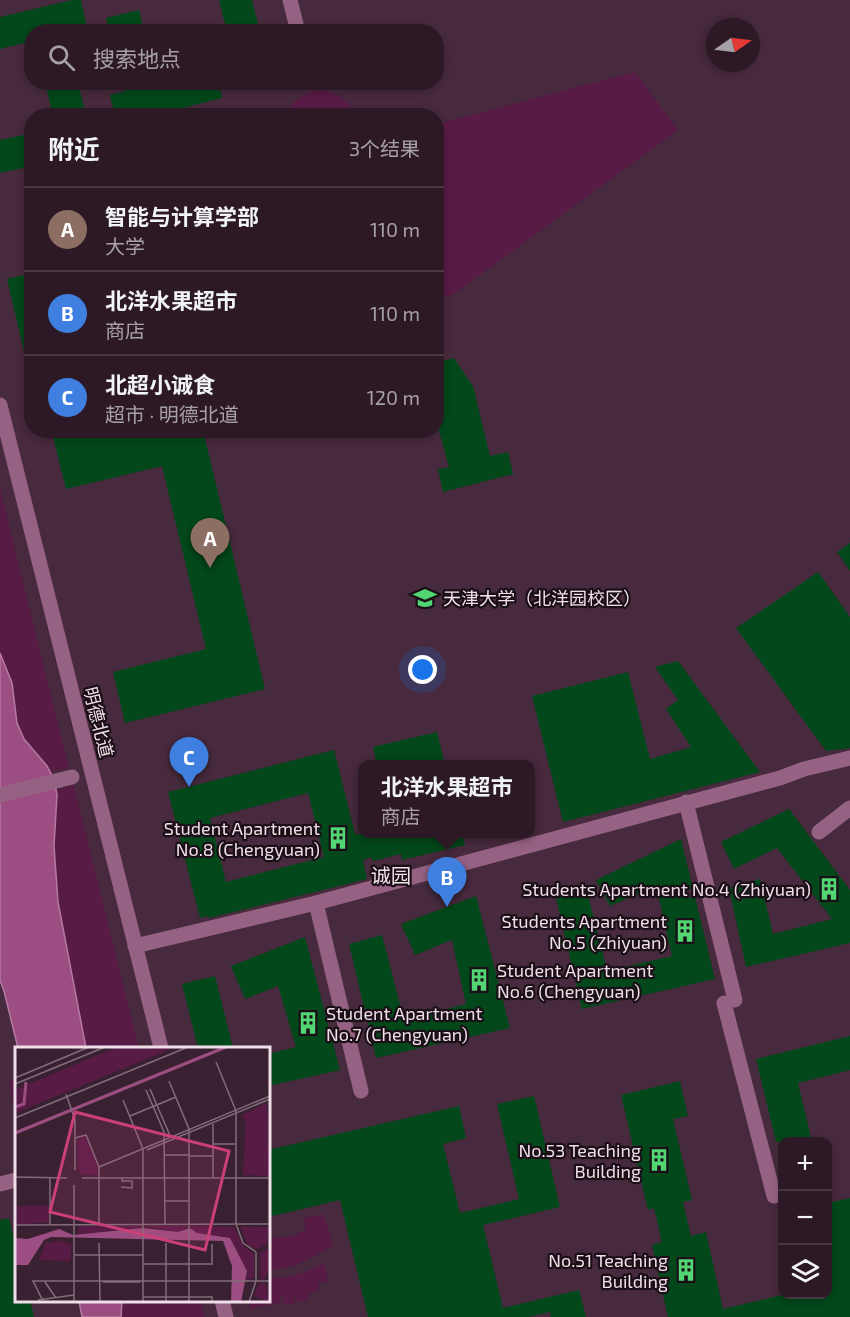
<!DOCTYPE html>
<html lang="zh">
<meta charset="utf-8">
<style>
body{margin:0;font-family:"Exo 2","Noto Sans SC",sans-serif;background:#382632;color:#f1f3f6}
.controls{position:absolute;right:18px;bottom:18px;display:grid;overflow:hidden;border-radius:12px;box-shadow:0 3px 9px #0003}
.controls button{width:54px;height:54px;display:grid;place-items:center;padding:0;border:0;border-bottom:2px solid #483842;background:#2c1925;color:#f1f3f6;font:30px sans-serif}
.compass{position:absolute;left:706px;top:18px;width:54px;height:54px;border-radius:50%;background:#2c1925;box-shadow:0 3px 9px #0003;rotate:76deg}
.you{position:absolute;left:423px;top:670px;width:21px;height:21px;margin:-15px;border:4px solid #fff;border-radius:50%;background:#1a73e8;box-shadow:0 0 0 9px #1a73e833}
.badge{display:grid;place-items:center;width:39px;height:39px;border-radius:50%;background:#db2777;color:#fff;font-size:20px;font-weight:700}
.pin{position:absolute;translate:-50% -50px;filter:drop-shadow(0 2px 3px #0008)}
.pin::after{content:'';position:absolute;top:32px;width:21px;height:18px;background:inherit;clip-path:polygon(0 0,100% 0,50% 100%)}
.popup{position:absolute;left:358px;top:760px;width:177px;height:78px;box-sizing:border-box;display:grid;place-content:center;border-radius:12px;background:#2c1925;filter:drop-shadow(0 2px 4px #0005);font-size:20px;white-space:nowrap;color:#a6a0a7}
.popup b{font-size:22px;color:#f1f3f6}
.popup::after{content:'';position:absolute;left:50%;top:100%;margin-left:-12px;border:12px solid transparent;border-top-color:#2c1925}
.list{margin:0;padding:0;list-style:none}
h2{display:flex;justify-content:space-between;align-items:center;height:78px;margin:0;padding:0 24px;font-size:26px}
h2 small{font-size:20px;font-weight:400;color:#a6a0a7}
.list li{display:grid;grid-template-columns:39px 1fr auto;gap:18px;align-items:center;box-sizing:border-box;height:84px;padding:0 24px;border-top:2px solid #483842}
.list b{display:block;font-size:22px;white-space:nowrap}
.list p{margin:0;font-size:20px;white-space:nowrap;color:#a6a0a7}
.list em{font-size:20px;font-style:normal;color:#a6a0a7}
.icon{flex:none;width:33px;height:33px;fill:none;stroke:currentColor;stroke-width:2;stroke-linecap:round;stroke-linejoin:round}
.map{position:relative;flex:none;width:850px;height:1317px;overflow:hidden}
.search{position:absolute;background:#2c1925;box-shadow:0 3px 9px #0003;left:24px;top:24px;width:420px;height:66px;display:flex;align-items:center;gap:15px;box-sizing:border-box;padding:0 21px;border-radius:24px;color:#a6a0a7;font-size:22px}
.panel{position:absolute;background:#2c1925;box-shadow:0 3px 9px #0003;left:24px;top:108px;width:420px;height:330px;border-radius:24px}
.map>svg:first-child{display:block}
.built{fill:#472a3d;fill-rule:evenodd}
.green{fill:#581b46}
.water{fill:#9c4e82;stroke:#b57aa1;stroke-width:1.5}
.building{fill:#02481a;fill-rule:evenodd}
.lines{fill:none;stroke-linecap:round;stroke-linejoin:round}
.minor{stroke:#966283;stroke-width:15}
.labels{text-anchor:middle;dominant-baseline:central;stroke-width:4.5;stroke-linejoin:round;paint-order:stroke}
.poi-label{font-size:18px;fill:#f0dfe9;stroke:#1a0f16;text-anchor:end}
.street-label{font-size:18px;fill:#f0dfe9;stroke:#1a0f16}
.neighbourhood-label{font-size:20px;fill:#f0dfe9;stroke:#1a0f16}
.inset-river{fill:none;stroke:#9c4e82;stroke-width:3}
.inset-road{fill:none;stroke:#836d7b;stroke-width:1.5}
.view{fill:#cb4077;fill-opacity:0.15;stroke:#cb4077;stroke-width:3}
.inset-edge{fill:none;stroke:#f0dfe9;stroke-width:3}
</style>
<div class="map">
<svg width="850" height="1317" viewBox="0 0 850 1317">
<rect width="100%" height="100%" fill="#3a2131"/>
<path class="built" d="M0 0H850V1317H0ZM715 27H751V63H715ZM32 32H436V82H32ZM32 116H436V430H32ZM363 764H531V834H363ZM16 1048H268V1300H16ZM782 1142H828V1294H782Z"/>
<g class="green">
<path d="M635 72 678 130 454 294 437 299V124Z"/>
<path d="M319 90C337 92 348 99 356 115H287C291 100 304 94 319 90Z"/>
<path d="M0 488 69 768 50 772 24 739 17 723 12 683 0 654Z"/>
<path d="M74 785 139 1048H86L58 902 54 846 56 790Z"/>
<path d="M16 1077V1119L9 1081Z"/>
<path d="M324 1214 333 1245C312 1259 294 1268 269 1270V1238L293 1236 306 1229 304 1218Z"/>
<path d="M324 1263 328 1281 318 1283 319 1290 309 1293V1297L307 1300 297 1302 294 1291 295 1303 285 1305 282 1294 280 1295 282 1302 250 1309 249 1301 268 1300 269 1277C289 1279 306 1273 324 1263Z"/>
<path d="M122 1300 201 1301 205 1317H121Z"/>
</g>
<g class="water">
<path d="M0 653 12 683 17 723 24 739 47 766 54 779 57 795 54 846 58 902 86 1048H18L4 991 0 980Z"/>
<path d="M79 1301H122L121 1317H82Z"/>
</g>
<g class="building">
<path d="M72 0H81L87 28 72 32H32V41L0 49V17Z"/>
<path d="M219 0H252L260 32H227Z"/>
<path d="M139 10 144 32H110L106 18Z"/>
<path d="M45 82H78L86 116H53Z"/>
<path d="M122 82H219L222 98 151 116H115L110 95 125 91Z"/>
<path d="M32 133V166L0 173V140Z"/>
<path d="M32 273V364H27L7 279Z"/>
<path d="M454 358 473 386 490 456 508 452 513 474 443 492 438 469 449 467 436 420V363Z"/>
<path d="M63 430H203L265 689 125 723 113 672 206 649 162 466 66 489 52 433Z"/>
<path d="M850 543V571L837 552Z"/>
<path d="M818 572 850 617V748L826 751 736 628Z"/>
<path d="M678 661 760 772 563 822 532 696 628 672 650 759 691 747 666 709 678 700 655 667Z"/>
<path d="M437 732 445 765H377L373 747Z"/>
<path d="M334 750 355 834H462L465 845 402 860 401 854 373 861 371 857 363 860 367 879 209 918 208 916 200 918 168 792ZM308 793 324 857 226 882 210 818Z"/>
<path d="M789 809 850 890V943L746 967 729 888 760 879 773 934 832 919 777 848 734 869 721 842Z"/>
<path d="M681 839 693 888 687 890 689 898 695 897 715 979 582 1009 555 894 586 887 607 971 672 956 656 886 610 906 596 880Z"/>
<path d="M476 896 510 1028 376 1058 349 944 382 935 404 1020 466 1004 452 940 415 955 401 924Z"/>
<path d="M305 937 340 1070 268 1086V1054L296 1047 278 986 245 999 231 966Z"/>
<path d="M215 976 233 1048H198L182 984Z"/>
<path d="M850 1036V1070L798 1083 812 1142H776L756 1059Z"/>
<path d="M680 1081 688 1116 673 1119 692 1200 683 1202 691 1236 706 1232 723 1309 786 1294H828V1203L850 1198V1317H668L652 1245 662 1242 654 1208 648 1210 621 1095Z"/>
<path d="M534 1096 560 1207 483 1225 503 1308 579 1290 586 1317H551L550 1312 528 1317H368L340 1200 268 1217V1150L459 1106 466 1138 443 1144 460 1213 519 1199 497 1104Z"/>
<path d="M9 1218 16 1247V1300H30L34 1317H0V1220Z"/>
</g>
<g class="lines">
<g class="minor">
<path d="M290 0 298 32"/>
<path d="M0 405 161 1048"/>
<path d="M0 795 72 777"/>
<path d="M686 802 735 1000"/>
<path d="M819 832 850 808"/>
<path d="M316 903 361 1091"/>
<path d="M135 946 316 903 780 778 804 769 850 758"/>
<path d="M724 1003 774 1196"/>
<path d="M0 1184 16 1180"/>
<path d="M222 1300 226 1317"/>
</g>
</g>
<defs>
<g id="university-bare" transform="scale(1.8)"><path d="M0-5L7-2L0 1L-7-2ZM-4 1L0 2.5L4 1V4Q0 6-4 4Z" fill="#52d673" stroke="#1a0f16" stroke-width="2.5" paint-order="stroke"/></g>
<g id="building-bare" transform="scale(1.8)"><path d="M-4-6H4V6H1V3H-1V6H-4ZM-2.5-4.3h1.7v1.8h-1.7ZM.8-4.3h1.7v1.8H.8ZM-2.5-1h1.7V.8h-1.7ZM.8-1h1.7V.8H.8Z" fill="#52d673" stroke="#1a0f16" stroke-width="2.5" paint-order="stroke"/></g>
</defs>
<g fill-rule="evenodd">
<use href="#university-bare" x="425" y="598"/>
<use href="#building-bare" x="338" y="838"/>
<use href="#building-bare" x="829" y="889"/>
<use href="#building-bare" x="685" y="931"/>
<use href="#building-bare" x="479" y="980"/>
<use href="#building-bare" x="308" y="1023"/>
<use href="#building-bare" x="659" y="1160"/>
<use href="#building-bare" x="686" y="1270"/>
</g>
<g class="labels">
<g class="poi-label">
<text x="443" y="598" text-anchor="start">天津大学（北洋园校区）</text>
<text x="320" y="828">Student Apartment<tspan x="320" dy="21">No.8 (Chengyuan)</tspan></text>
<text x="811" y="889">Students Apartment No.4 (Zhiyuan)</text>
<text x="667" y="921">Students Apartment<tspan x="667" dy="21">No.5 (Zhiyuan)</tspan></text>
<text x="497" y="970" text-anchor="start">Student Apartment<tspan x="497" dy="21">No.6 (Chengyuan)</tspan></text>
<text x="326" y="1013" text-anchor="start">Student Apartment<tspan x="326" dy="21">No.7 (Chengyuan)</tspan></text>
<text x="641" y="1150">No.53 Teaching<tspan x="641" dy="21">Building</tspan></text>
<text x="668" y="1260">No.51 Teaching<tspan x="668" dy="21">Building</tspan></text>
</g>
<g class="street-label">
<text transform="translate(99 722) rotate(76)">明德北道</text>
</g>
<g class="neighbourhood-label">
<text x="391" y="875">诚园</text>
</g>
</g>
<g transform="translate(15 1047)">
<rect width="255" height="255" fill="#3a2131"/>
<path d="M102 0H161L0 66V43ZM252 56 255 129 228 128 231 76 227 68ZM70 89 83 120V128H68L63 123 62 93ZM0 159H34V175L0 178ZM64 179H127L121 184 63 187ZM130 179H174L163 185ZM175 179 219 180 229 200 239 207V231L231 233 232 224 215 191 182 186ZM225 180H255L252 197 242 202 233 198ZM40 193 56 197V214L24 213 31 195 38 196ZM255 201V218L250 232H245V206ZM244 236H250L255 255 239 249Z" fill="#581b46"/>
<path d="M128 181 163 185 175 181 182 186 215 191 232 224 226 255H216L217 219 208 194 36 190 29 193 13 218H0V191L13 192 44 182 58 188Z" fill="#9c4e82"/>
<path class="inset-river" d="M0 60 9 57 11 35M0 86 211 0"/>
<path class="inset-road" d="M201 15 221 64V177L228 196 241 205M0 31 74 0M154 34 174 82V255M0 37 90 0M135 42 156 91M131 43 149 85 150 177M51 47 60 73V123M108 53 128 102V255M115 69 161 50M0 71 173 0M198 77V130M60 91 71 88 84 120V177M198 97H221M132 103 255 52M149 108H174M174 109H198M84 120 255 49M0 130 52 131M67 131H255M106 140 117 141V134H107V130M150 154H174M35 177V131M0 178 255 177M84 196 85 255M151 196V255M60 208H128M128 217H197V197M17 234H201M18 234 27 252M137 234H255M30 235 41 251M88 235H125M128 250H197V255M23 253 59 248M59 255V138M234 255 241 234V205"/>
<path class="view" d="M60 65 214 104 190 203 35 165Z"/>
<rect width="255" height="255" class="inset-edge"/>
</g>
</svg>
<div class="controls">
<button>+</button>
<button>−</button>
<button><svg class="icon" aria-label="layers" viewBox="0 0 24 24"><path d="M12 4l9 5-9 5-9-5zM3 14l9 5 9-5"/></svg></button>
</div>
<svg class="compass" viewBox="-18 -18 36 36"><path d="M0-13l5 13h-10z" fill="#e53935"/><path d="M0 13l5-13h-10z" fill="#a6a0a7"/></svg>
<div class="you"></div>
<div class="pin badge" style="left:210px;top:568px;background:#8d6e63">A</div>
<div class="pin badge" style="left:447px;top:907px;background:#3f7fe0">B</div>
<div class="popup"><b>北洋水果超市</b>商店</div>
<div class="pin badge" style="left:189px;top:787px;background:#3f7fe0">C</div>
<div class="search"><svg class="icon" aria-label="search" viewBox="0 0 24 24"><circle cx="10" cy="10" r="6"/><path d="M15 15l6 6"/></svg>搜索地点</div>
<section class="panel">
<h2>附近<small>3个结果</small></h2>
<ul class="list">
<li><span class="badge" style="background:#8d6e63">A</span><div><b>智能与计算学部</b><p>大学</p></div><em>110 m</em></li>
<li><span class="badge" style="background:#3f7fe0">B</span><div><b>北洋水果超市</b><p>商店</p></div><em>110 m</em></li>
<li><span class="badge" style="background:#3f7fe0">C</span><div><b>北超小诚食</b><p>超市 · 明德北道</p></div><em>120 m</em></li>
</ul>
</section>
</div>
